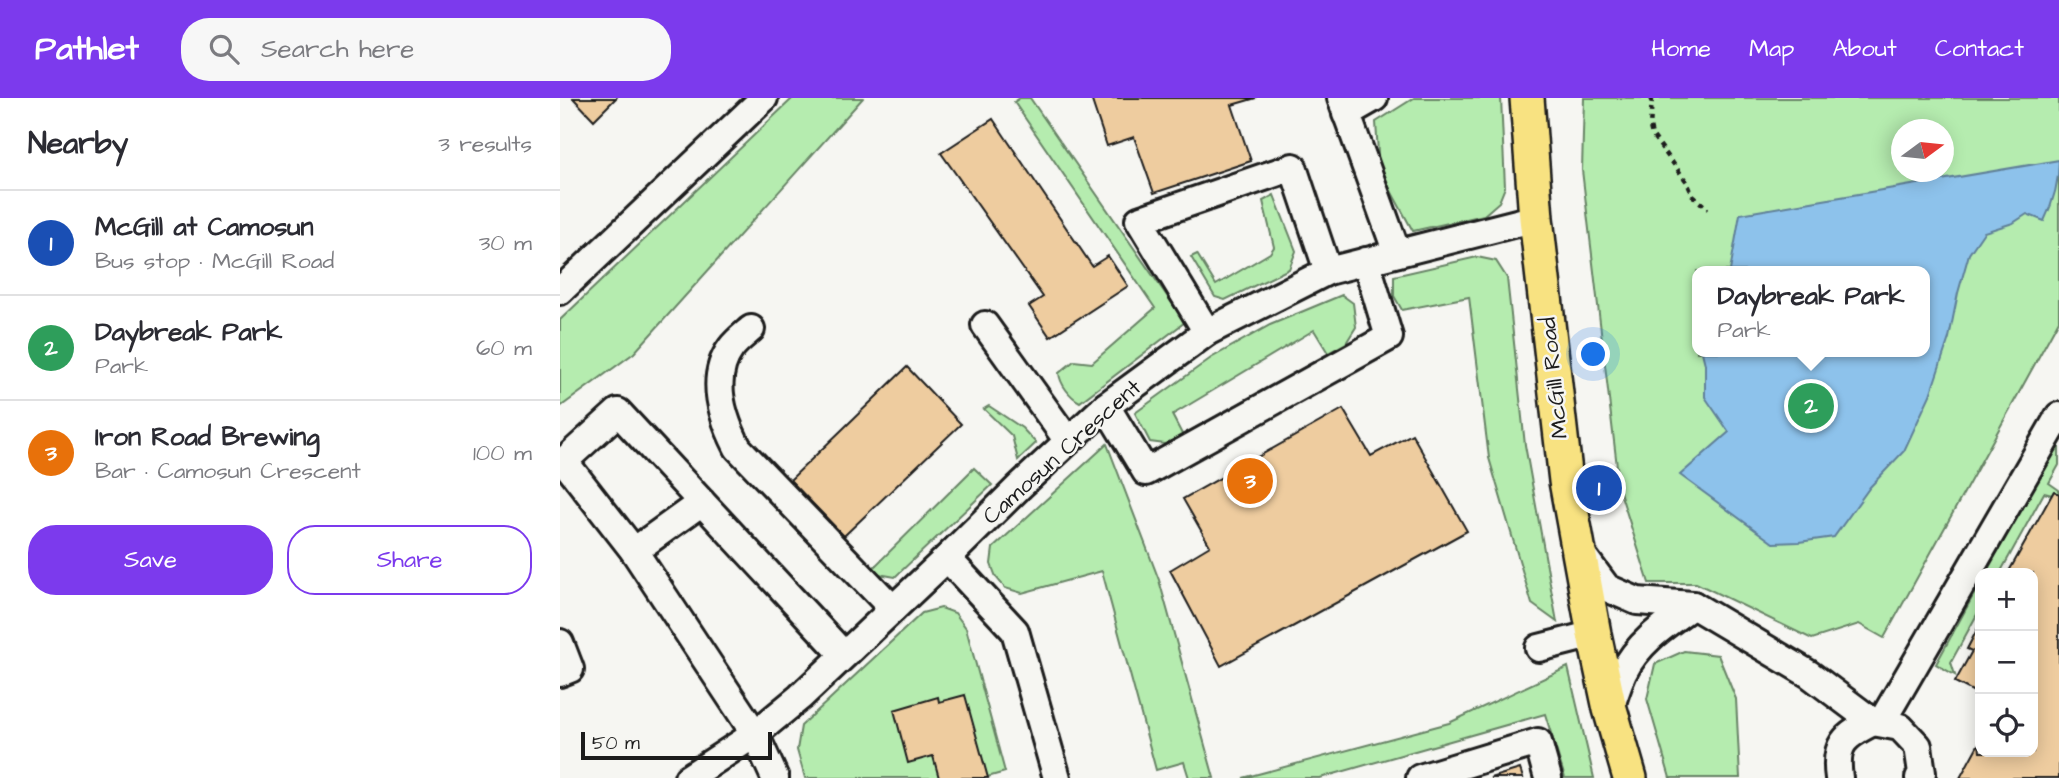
<!DOCTYPE html>
<meta charset="utf-8">
<style>
body{margin:0;font-family:"Architects Daughter",sans-serif;background:#f7f7f7;color:#2b2b33}
.controls{position:absolute;right:21px;bottom:21px;display:grid;overflow:hidden;border-radius:14px;box-shadow:0 4px 18px #0003}
.controls button{width:63px;height:63px;display:grid;place-items:center;padding:0;border:0;border-bottom:2px solid #e1e1e2;background:#fff;color:#2b2b33;font:35px sans-serif}
.compass{position:absolute;left:1331px;top:21px;width:63px;height:63px;border-radius:50%;background:#fff;box-shadow:0 4px 18px #0003;rotate:75deg}
.scale{position:absolute;left:21px;bottom:18px;width:191px;box-sizing:border-box;padding-left:7px;border:4px solid #1c1c1c;border-top:0;font-size:19px;line-height:24px;white-space:nowrap;color:#1c1c1c;-webkit-text-stroke:5px #f6f6f2;paint-order:stroke}
.you{position:absolute;left:1034px;top:257px;width:24px;height:24px;margin:-18px;border:5px solid #fff;border-radius:50%;background:#1a73e8;box-shadow:0 0 0 10px #1a73e833}
.badge{display:grid;place-items:center;width:46px;height:46px;border-radius:50%;background:#7c3aed;color:#fff;font-size:23px;font-weight:700}
.pin{position:absolute;translate:-50% -50%;border:4px solid #fff;box-shadow:0 2px 7px #0006}
.popup{position:absolute;left:1132px;top:168px;width:238px;height:91px;box-sizing:border-box;display:grid;place-content:center;border-radius:14px;background:#fff;filter:drop-shadow(0 2px 5px #0005);font-size:23px;white-space:nowrap;color:#7c7c81}
.popup b{font-size:26px;color:#2b2b33}
.popup::after{content:'';position:absolute;left:50%;top:100%;margin-left:-14px;border:14px solid transparent;border-top-color:#fff}
.list{margin:0;padding:0;list-style:none}
h2{display:flex;justify-content:space-between;align-items:center;height:91px;margin:0;padding:0 28px;font-size:30px}
h2 small{font-size:23px;font-weight:400;color:#7c7c81}
.list li{display:grid;grid-template-columns:46px 1fr auto;gap:21px;align-items:center;box-sizing:border-box;height:105px;padding:0 28px;border-top:2px solid #e1e1e2}
.list b{display:block;font-size:26px;white-space:nowrap}
.list p{margin:0;font-size:23px;white-space:nowrap;color:#7c7c81}
.list em{font-size:23px;font-style:normal;color:#7c7c81}
.actions{display:flex;gap:14px;padding:21px 28px}
.actions a{flex:1;padding:16px 0;border:2px solid #7c3aed;border-radius:28px;text-align:center;font-size:24px;color:#7c3aed}
.actions .main{background:#7c3aed;color:#fff}
.icon{flex:none;width:38px;height:38px;fill:none;stroke:currentColor;stroke-width:2;stroke-linecap:round;stroke-linejoin:round}
.map{position:relative;flex:none;width:1499px;height:680px;overflow:hidden}
header{display:flex;align-items:center;gap:42px;box-sizing:border-box;height:98px;padding:0 35px;background:#7c3aed;color:#fff}
header strong{font-size:33px}
nav{display:flex;gap:38px;margin-inline-start:auto;font-size:24px}
.search{width:490px;height:63px;background:#f7f7f7;display:flex;align-items:center;gap:18px;box-sizing:border-box;padding:0 24px;border-radius:28px;color:#7c7c81;font-size:26px}
main{display:flex}
aside{flex:1;background:#fff}
.map>svg:first-child{display:block}
.green{fill:#b5ecaf;stroke:#688466;stroke-width:2;fill-rule:evenodd}
.water{fill:#8dc2eb;stroke:#608098;stroke-width:2}
.building{fill:#eecc9f;stroke:#1c1c1c;stroke-width:2}
.lines{fill:none;stroke-linecap:round;stroke-linejoin:round}
.minor-casing{stroke:#1c1c1c;stroke-width:32}
.major-casing{stroke:#1c1c1c;stroke-width:38}
.path{stroke:#1c1c1c;stroke-width:4.5;stroke-dasharray:5 5;stroke-linecap:butt}
.minor{stroke:#f6f6f2;stroke-width:26}
.major{stroke:#f8e281;stroke-width:33}
.labels{text-anchor:middle;dominant-baseline:central;stroke-width:5;stroke-linejoin:round;paint-order:stroke}
.street-label{font-size:23px;fill:#1c1c1c;stroke:#f6f6f2}
</style>
<header>
<strong>Pathlet</strong>
<div class="search"><svg class="icon" aria-label="search" viewBox="0 0 24 24"><circle cx="10" cy="10" r="6"/><path d="M15 15l6 6"/></svg>Search here</div>
<nav><a>Home</a><a>Map</a><a>About</a><a>Contact</a></nav>
</header>
<main>
<aside>
<h2>Nearby<small>3 results</small></h2>
<ul class="list">
<li><span class="badge" style="background:#1a4fb4">1</span><div><b>McGill at Camosun</b><p>Bus stop · McGill Road</p></div><em>30 m</em></li>
<li><span class="badge" style="background:#2e9e5b">2</span><div><b>Daybreak Park</b><p>Park</p></div><em>60 m</em></li>
<li><span class="badge" style="background:#e8710a">3</span><div><b>Iron Road Brewing</b><p>Bar · Camosun Crescent</p></div><em>100 m</em></li>
</ul>
<div class="actions"><a class="main">Save</a><a>Share</a></div>
</aside>
<div class="map">
<svg width="1499" height="680" viewBox="0 0 1499 680">
<rect width="100%" height="100%" fill="#f6f6f2"/>
<filter id="ink" filterUnits="userSpaceOnUse"><feTurbulence type="fractalNoise" baseFrequency=".0143" numOctaves="2"/><feDisplacementMap in="SourceGraphic" scale="14" xChannelSelector="R" yChannelSelector="G"/><feConvolveMatrix kernelMatrix="1 2 1 2 8 2 1 2 1" color-interpolation-filters="sRGB"/></filter>
<g filter="url(#ink)">
<g class="green">
<path d="M233 0H303L74 255 0 309V222Z"/>
<path d="M460 0H470L625 224 520 304C510 299 500 286 499 275L514 263 532 265 595 210 454 4Z"/>
<path d="M854 0H941L945 89 939 104 924 117 853 133 819 71 816 24Z"/>
<path d="M1024 0H1499V222L1324 540 1299 526 1252 541 1136 485H1089L1060 394 1022 72ZM1342 32H1384V74H1342ZM1137 173H1365V254H1137Z"/>
<path d="M714 97 736 153 729 171 665 202 655 199 631 159 637 156 656 187 710 155 714 149 703 103Z"/>
<path d="M917 159 936 163 947 180 965 347 997 524 972 506 929 360 909 199 842 212 834 198V178Z"/>
<path d="M782 197 793 205 796 229 786 245 768 255 754 232 612 317 623 338 605 346 590 344 575 315 651 260 710 227Z"/>
<path d="M429 308 462 330 476 345 458 362 452 338 424 311Z"/>
<path d="M1499 341V367L1489 385 1499 392V396L1494 393 1492 397 1484 395 1440 475H1426Z"/>
<path d="M547 346 599 482 654 680H629L624 664 596 672 542 473 462 495 445 490 436 479 431 466 433 450Z"/>
<path d="M414 370 432 387 335 479 319 476 314 469Z"/>
<path d="M1420 485V511L1391 564 1395 577 1376 566Z"/>
<path d="M381 510 395 515 406 530 445 674 424 680H245L237 652 241 628 362 515Z"/>
<path d="M1124 553 1158 557 1176 601 1180 680H1110L1087 601 1095 566Z"/>
<path d="M1008 569 1034 680H1005L985 616 760 680H683L889 625Z"/>
</g>
<path class="water" d="M1499 62C1499 85 1494 103 1484 123L1467 116 1453 125 1424 134 1409 156 1398 195 1389 240 1370 297 1344 353 1310 389 1274 439 1239 444 1213 445 1120 377 1169 334 1145 299V266L1142 254H1365V173H1170L1180 116Z"/>
<g class="building">
<path d="M13 0H56L34 22Z"/>
<path d="M531 0H696L672 7 691 63 594 95 574 39 547 48Z"/>
<path d="M433 21 532 168 548 158 568 188 490 239 469 208 483 199 381 55Z"/>
<path d="M347 269 401 326 284 438 230 382Z"/>
<path d="M783 311 811 358 852 336 907 433 661 568 610 472 650 448 623 401Z"/>
<path d="M1494 393 1499 396V680H1400L1419 645 1420 654H1473V475H1448Z"/>
<path d="M1420 526V597L1395 584 1412 553 1407 551Z"/>
<path d="M405 597 428 680H379L373 658 348 665 334 612 378 599 379 604Z"/>
<path d="M960 671 963 680H930Z"/>
</g>
<g class="lines">
<g class="minor-casing">
<g id="minor">
<path d="M781 0 837 155"/>
<path d="M786 16 814 0"/>
<path d="M0 193 204 0"/>
<path d="M425 227 508 343"/>
<path d="M191 231C184 237 176 243 171 250 149 280 163 321 178 350L333 511"/>
<path d="M647 234 579 122 733 69 768 173"/>
<path d="M546 308 586 374 829 239 806 163"/>
<path d="M142 404 74 453 4 363 58 314 284 557"/>
<path d="M74 453 195 636 215 680"/>
<path d="M1021 455 1047 490 1077 503 1133 507 1249 576 1313 624 1340 629 1358 648 1362 675 1359 680"/>
<path d="M387 460 455 533 497 680"/>
<path d="M0 545 10 571 0 575"/>
<path d="M979 550 1034 536"/>
<path d="M1050 611C1054 599 1058 586 1063 575 1078 544 1106 526 1133 507"/>
<path d="M1321 625 1499 318"/>
<path d="M128 680 195 636 240 599 387 460 460 388 546 308 647 234 768 173 976 120"/>
<path d="M860 680 978 644 988 680"/>
<path d="M1279 680C1274 646 1284 638 1313 624"/>
</g>
</g>
<g class="major-casing">
<path id="major" d="M967 0 976 120 1006 383 1034 536 1050 611 1070 680"/>
</g>
<path class="path" d="M1092 0 1090 29 1092 37 1127 84 1133 98 1148 111"/>
<use href="#minor" class="minor"/>
<use href="#major" class="major"/>
</g>
</g>
<g class="labels">
<g class="street-label">
<text transform="translate(994 280) rotate(-96)">McGill Road</text>
<text transform="translate(502 354) rotate(-42)">Camosun Crescent</text>
</g>
</g>
</svg>
<div class="controls">
<button>+</button>
<button>−</button>
<button><svg class="icon" aria-label="locate" viewBox="0 0 24 24"><circle cx="12" cy="12" r="6"/><path d="M12 2v4M12 18v4M2 12h4M18 12h4"/></svg></button>
</div>
<svg class="compass" viewBox="-18 -18 36 36"><path d="M0-13l5 13h-10z" fill="#e53935"/><path d="M0 13l5-13h-10z" fill="#7c7c81"/></svg>
<div class="scale">50 m</div>
<div class="you"></div>
<div class="pin badge" style="left:1039px;top:390px;background:#1a4fb4">1</div>
<div class="pin badge" style="left:1251px;top:308px;background:#2e9e5b">2</div>
<div class="popup"><b>Daybreak Park</b>Park</div>
<div class="pin badge" style="left:690px;top:383px;background:#e8710a">3</div>
</div>
</main>
